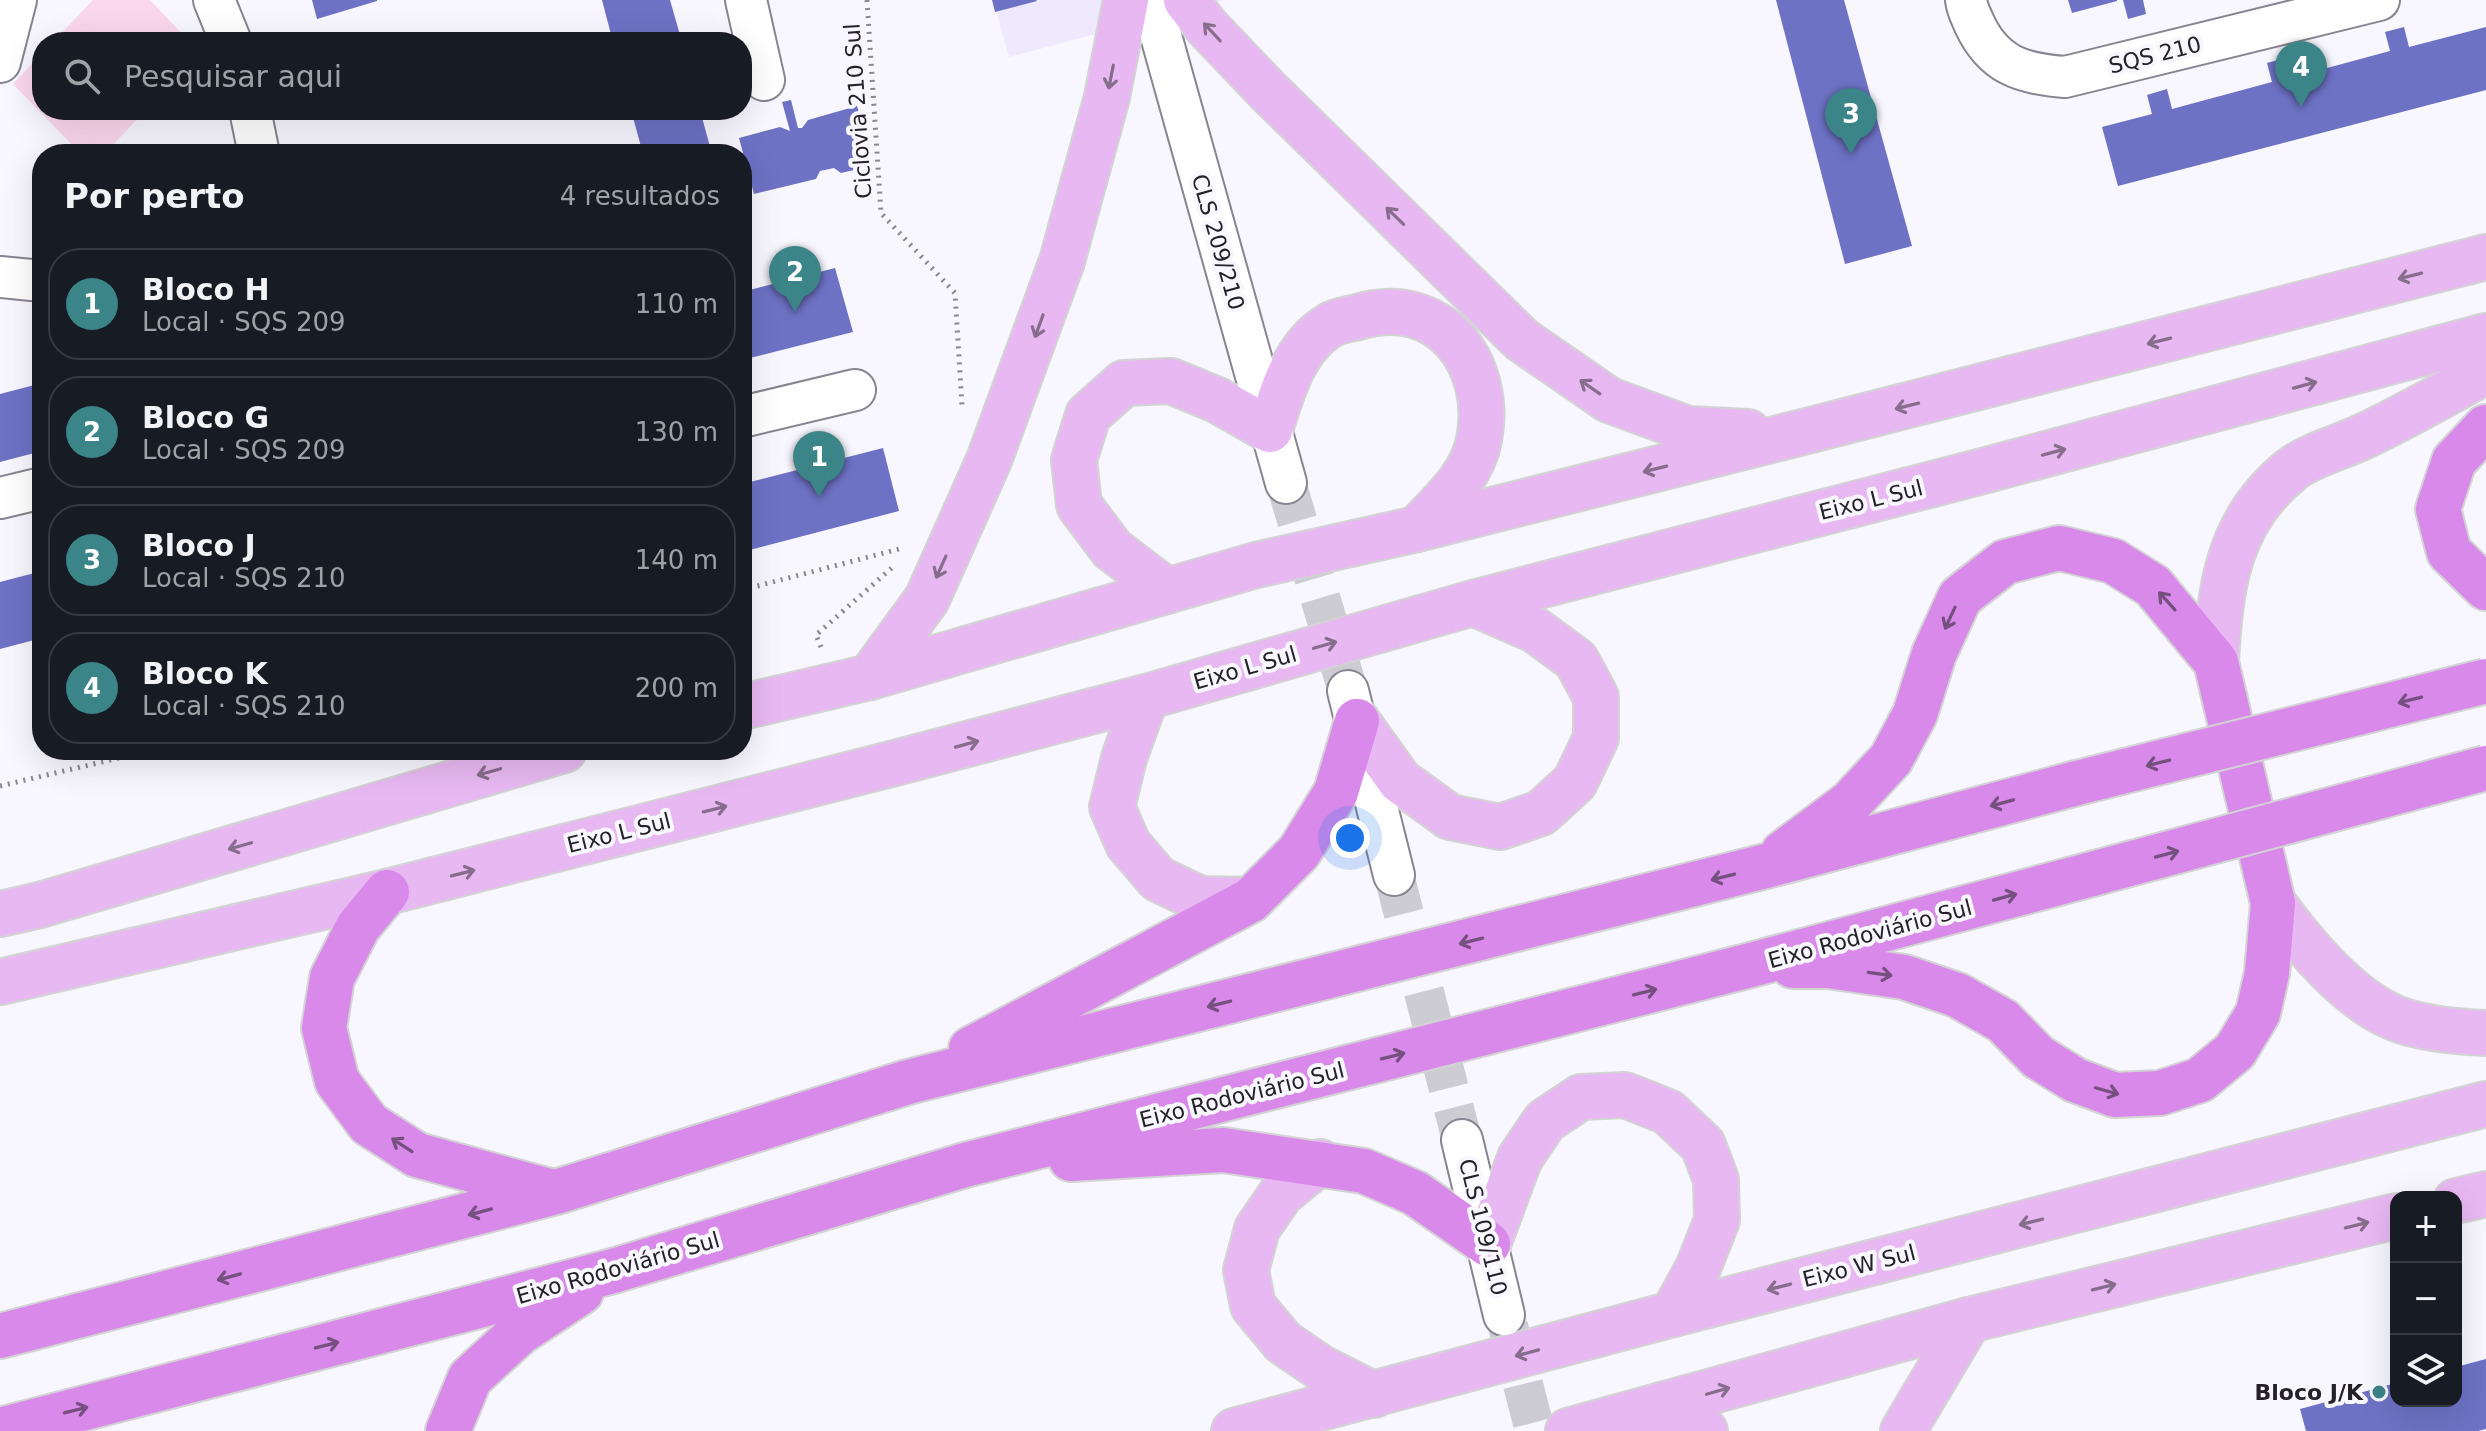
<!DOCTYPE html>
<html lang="pt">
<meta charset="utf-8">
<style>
body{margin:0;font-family:"DejaVu Sans",sans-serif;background:#20242c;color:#f1f3f6}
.controls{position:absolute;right:24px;bottom:24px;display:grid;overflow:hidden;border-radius:16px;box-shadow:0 8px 32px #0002}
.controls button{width:72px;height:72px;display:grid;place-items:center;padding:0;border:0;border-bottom:2px solid #363941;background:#171b24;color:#f1f3f6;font:40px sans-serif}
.you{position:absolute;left:1350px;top:838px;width:28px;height:28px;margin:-20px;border:6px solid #fff;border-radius:50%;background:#1a73e8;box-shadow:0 0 0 12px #1a73e833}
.badge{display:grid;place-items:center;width:52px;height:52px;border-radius:50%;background:#3b8487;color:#fff;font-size:26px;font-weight:700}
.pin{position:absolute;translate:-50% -66px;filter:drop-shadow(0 2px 4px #0008)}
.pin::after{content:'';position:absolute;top:42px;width:28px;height:24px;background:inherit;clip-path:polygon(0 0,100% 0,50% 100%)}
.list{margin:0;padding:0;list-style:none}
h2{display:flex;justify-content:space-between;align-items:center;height:104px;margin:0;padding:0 32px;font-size:34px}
h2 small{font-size:26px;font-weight:400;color:#9ea1a6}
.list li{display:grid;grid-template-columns:52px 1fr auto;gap:24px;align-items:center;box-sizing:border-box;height:112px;margin:0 16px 16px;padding:0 16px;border:2px solid #363941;border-radius:32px}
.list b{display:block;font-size:30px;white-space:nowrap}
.list p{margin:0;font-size:26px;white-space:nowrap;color:#9ea1a6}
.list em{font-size:26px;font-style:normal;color:#9ea1a6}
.icon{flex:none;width:44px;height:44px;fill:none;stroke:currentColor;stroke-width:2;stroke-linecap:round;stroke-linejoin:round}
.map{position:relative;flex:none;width:2486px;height:1431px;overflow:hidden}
.search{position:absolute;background:#171b24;box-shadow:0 8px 32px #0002;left:32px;top:32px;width:720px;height:88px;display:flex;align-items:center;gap:20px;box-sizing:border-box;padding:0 28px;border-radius:32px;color:#9ea1a6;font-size:30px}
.panel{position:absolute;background:#171b24;box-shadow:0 8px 32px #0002;left:32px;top:144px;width:720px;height:616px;border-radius:32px}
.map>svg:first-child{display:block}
.built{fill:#efe9fe}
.grass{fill:#fbd7ed}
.building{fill:#6e72c5}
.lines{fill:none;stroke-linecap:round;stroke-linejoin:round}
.minor-tunnel{stroke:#ceccd3;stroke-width:40;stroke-dasharray:40 20;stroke-linecap:butt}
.minor-casing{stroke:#888490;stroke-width:44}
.major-casing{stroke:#d3d3d4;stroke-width:48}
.highway-casing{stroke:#d3d3d4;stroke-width:48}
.path{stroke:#89878e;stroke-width:5;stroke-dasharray:2 6;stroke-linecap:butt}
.minor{stroke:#fff;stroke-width:40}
.major{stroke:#e8b8f2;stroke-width:44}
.highway{stroke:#d889ea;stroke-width:44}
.highway-bridge-casing{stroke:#d3d3d4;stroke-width:48;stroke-linecap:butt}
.highway-bridge{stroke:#d889ea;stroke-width:44}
.oneway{stroke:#866d8c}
.oneway2{stroke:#75507f}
.poi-dot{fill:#3b8487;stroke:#f8f6fe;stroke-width:3}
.labels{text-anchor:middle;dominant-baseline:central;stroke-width:8;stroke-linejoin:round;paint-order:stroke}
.street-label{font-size:22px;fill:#242227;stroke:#f8f6fe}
.poi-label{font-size:22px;font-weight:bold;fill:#242227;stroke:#f8f6fe;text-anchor:end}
</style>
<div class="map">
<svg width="2486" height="1431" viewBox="0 0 2486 1431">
<rect width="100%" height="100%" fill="#f8f6fe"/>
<path class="built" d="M993 0H1224L1009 57Z"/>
<g class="grass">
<path d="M93 0H150L190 42H53Z"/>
<path d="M42 53V110H146L104 154H81L13 84Z"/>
</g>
<g class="building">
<path d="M312 0H377V1L317 19Z"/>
<path d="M602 0H670L682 42H613Z"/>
<path d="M992 0H1036L1037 1 995 12Z"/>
<path d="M1776 0H1844L1912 246 1845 264Z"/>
<path d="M2068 0H2117V1L2072 13Z"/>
<path d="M2123 0H2143L2146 14 2128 19Z"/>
<path d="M2404 27 2409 47 2486 27V90L2118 186 2102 127 2152 114 2147 95 2167 89 2172 109 2272 82 2267 63 2285 58 2290 78 2390 51 2385 32Z"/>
<path d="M791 100 798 128H802L808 120 857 106 860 116 850 119 863 168 841 173 834 168 820 171 816 179 754 194 739 138 780 127 790 131 782 102Z"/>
<path d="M631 110H700L712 154H643Z"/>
<path d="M835 268 853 332 742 360V292Z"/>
<path d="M42 383V451L0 462V394Z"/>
<path d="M883 448 899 511 742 552V484Z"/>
<path d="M42 571V638L0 649V582Z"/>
<path d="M2486 1359V1429L2478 1431H2306L2300 1409 2396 1383V1401H2456V1367Z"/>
</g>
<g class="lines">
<g class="minor-tunnel">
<path d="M1286 483 1348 691"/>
<path d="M1394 875 1462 1140"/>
<path d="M1508 1326 1535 1431"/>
</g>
<g class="minor-casing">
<g id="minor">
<path d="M214 0 231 42"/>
<path d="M746 0 764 80"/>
<path d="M1151 0 1286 483"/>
<path d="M1966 0C1967 9 1971 16 1974 23 1993 65 2022 74 2065 77L2379 0"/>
<path d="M0 62 16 0"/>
<path d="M250 110 259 154"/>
<path d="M0 277 42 281"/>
<path d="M742 417 855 390"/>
<path d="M0 498 42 488"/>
<path d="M1348 691 1394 875"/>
<path d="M1462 1140 1504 1315"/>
</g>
</g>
<g class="major-casing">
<g id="major">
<path d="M1186 0 1206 26 1268 91 1522 340 1609 400 1688 429 1748 432"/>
<path d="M1167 591 1112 549 1079 505 1074 460 1088 415 1124 383 1171 381 1217 400 1270 430C1281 394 1294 347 1329 326 1336 321 1349 319 1358 317 1439 292 1494 363 1479 440 1472 477 1441 503 1417 529"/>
<path d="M2216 662C2220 586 2228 521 2291 470 2308 456 2341 447 2362 437 2405 417 2445 394 2486 371"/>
<path d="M870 677 927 599 989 460 1062 261 1107 97 1126 0"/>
<path d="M1146 697 1124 758 1112 807 1128 844 1158 879 1200 899 1251 900"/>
<path d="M742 707 870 677 1256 565 1417 529 1799 433 2486 257"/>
<path d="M1357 721 1400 781 1450 817 1500 827 1541 813 1575 782 1596 738V697L1576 660 1535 630 1473 603"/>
<path d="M2273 903C2303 944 2350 1002 2400 1020 2427 1029 2458 1032 2486 1033"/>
<path d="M0 914 40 905 564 750"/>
<path d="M0 982 387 892 895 763 1146 697 1473 603 1979 472 2486 336"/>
<path d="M1320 1162 1281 1194 1257 1229 1246 1270 1253 1306 1283 1342 1321 1368 1374 1395"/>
<path d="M2456 1201 2486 1194"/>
<path d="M1488 1244 1520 1158 1545 1121 1581 1097 1625 1095 1668 1112 1703 1145 1716 1180 1717 1220 1698 1268 1673 1314"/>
<path d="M1643 1412 1705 1431"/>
<path d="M1234 1431 1673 1314 2486 1104"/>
<path d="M1568 1431 1969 1320 2396 1216"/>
<path d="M1903 1431 1969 1320"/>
</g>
</g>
<g class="highway-casing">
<g id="highway">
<path d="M2486 427 2454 461 2438 509 2449 552 2486 588"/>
<path d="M1783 853 1850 803 1891 759 1915 714 1934 654 1960 597 2005 562 2059 548 2113 561 2153 586 2216 662 2273 903 2267 973 2258 1013 2235 1051 2200 1080 2160 1093 2115 1095 2075 1080 2038 1057 2003 1021 1957 995 1904 977 1828 966H1793"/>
<path d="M387 892 358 927 332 978 324 1028 337 1081 369 1124 417 1155 553 1192"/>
<path d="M971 1049 1251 900 1299 852 1336 792 1357 721"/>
<path d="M1071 1159 1223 1150 1364 1171 1415 1193 1488 1244"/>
<path d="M0 1336 556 1192 908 1082 1766 866 2077 783"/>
<path d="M0 1430 613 1271 965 1165 1747 966 2092 874"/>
<path d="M448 1431 470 1378 519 1333 581 1292"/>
</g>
</g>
<g class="path">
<path d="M867 0 881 213 955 293 962 406"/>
<path d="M742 590 903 548"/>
<path d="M821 647 816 635 895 565"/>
<path d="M0 786 153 750"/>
</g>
<use href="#minor" class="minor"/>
<use href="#major" class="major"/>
<use href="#highway" class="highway"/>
<g class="highway-bridge-casing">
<g id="highway-bridge">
<path d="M2077 783 2486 681"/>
<path d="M2092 874 2486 768"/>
</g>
</g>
<use href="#highway-bridge" class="highway-bridge"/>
</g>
<defs><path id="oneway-shaft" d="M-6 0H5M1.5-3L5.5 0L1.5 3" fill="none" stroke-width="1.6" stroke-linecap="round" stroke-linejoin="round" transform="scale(2)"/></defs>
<g class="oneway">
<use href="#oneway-shaft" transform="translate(1212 32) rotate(-133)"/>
<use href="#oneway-shaft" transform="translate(1111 77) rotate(101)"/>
<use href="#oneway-shaft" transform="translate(1395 216) rotate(-136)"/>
<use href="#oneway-shaft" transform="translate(2410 276) rotate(166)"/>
<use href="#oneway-shaft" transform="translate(1039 326) rotate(110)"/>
<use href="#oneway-shaft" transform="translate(2159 341) rotate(166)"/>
<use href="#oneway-shaft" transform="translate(2305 385) rotate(-15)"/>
<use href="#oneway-shaft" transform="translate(1590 387) rotate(-145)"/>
<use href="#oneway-shaft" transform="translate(1907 406) rotate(166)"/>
<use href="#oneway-shaft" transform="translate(2054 452) rotate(-15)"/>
<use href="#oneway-shaft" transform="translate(1655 469) rotate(166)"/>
<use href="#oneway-shaft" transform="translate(941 567) rotate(114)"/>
<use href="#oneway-shaft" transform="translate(1325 645) rotate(-16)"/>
<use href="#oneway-shaft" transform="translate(967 744) rotate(-15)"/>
<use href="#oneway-shaft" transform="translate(489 772) rotate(164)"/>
<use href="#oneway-shaft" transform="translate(715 809) rotate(-14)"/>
<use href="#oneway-shaft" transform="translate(240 846) rotate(164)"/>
<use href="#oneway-shaft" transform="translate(463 873) rotate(-14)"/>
<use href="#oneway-shaft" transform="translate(2031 1222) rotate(166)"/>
<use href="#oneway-shaft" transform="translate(2357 1225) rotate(-14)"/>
<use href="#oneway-shaft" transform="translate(1779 1287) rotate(166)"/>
<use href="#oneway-shaft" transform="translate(2104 1287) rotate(-14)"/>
<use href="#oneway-shaft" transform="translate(1527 1353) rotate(165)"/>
<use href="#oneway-shaft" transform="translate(1718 1391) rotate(-16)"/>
</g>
<g class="oneway2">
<use href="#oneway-shaft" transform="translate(2167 601) rotate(-132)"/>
<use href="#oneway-shaft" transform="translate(1950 618) rotate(115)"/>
<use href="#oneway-shaft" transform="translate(2410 700) rotate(166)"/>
<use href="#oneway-shaft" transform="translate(2158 763) rotate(166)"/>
<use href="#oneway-shaft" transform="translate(2002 803) rotate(165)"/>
<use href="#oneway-shaft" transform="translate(2167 854) rotate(-15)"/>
<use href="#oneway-shaft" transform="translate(1723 877) rotate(166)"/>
<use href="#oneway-shaft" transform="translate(2005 897) rotate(-15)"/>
<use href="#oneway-shaft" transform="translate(1471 941) rotate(166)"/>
<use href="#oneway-shaft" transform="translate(1880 974) rotate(8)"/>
<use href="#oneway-shaft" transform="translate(1645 992) rotate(-14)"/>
<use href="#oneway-shaft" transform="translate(1219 1004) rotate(166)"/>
<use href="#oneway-shaft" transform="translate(1393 1056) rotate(-14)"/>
<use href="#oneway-shaft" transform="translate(2107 1091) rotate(16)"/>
<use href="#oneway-shaft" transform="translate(402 1145) rotate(-147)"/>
<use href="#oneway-shaft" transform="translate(480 1212) rotate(165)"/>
<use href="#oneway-shaft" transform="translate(229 1277) rotate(165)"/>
<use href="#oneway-shaft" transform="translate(327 1345) rotate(-14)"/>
<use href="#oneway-shaft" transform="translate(76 1410) rotate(-14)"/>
</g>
<circle class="poi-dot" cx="2379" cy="1392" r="8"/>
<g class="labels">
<g class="street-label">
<text transform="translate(2155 55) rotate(-14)">SQS 210</text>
<text transform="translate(858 111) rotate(-94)">Ciclovia 210 Sul</text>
<text transform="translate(1218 242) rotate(74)">CLS 209/210</text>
<text transform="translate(1871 500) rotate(-14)">Eixo L Sul</text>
<text transform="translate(1245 668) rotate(-16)">Eixo L Sul</text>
<text transform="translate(619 833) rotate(-14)">Eixo L Sul</text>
<text transform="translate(1870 934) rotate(-15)">Eixo Rodoviário Sul</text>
<text transform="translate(1242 1095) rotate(-14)">Eixo Rodoviário Sul</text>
<text transform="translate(1483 1227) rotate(76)">CLS 109/110</text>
<text transform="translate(1859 1266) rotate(-14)">Eixo W Sul</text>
<text transform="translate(618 1268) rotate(-16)">Eixo Rodoviário Sul</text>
</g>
<g class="poi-label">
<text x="2363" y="1392">Bloco J/K</text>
</g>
</g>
</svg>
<div class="controls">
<button>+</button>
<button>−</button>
<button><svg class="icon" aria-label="layers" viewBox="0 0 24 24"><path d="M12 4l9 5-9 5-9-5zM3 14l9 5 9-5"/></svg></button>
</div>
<div class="you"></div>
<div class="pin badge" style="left:819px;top:497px">1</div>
<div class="pin badge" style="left:795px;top:312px">2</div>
<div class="pin badge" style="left:1851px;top:154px">3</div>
<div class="pin badge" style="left:2301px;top:107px">4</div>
<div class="search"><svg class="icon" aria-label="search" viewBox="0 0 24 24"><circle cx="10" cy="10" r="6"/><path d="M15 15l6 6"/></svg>Pesquisar aqui</div>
<section class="panel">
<h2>Por perto<small>4 resultados</small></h2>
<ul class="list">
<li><span class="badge">1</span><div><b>Bloco H</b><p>Local · SQS 209</p></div><em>110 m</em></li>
<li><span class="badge">2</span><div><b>Bloco G</b><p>Local · SQS 209</p></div><em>130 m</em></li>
<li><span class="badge">3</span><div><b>Bloco J</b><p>Local · SQS 210</p></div><em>140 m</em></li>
<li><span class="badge">4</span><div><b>Bloco K</b><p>Local · SQS 210</p></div><em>200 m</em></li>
</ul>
</section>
</div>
